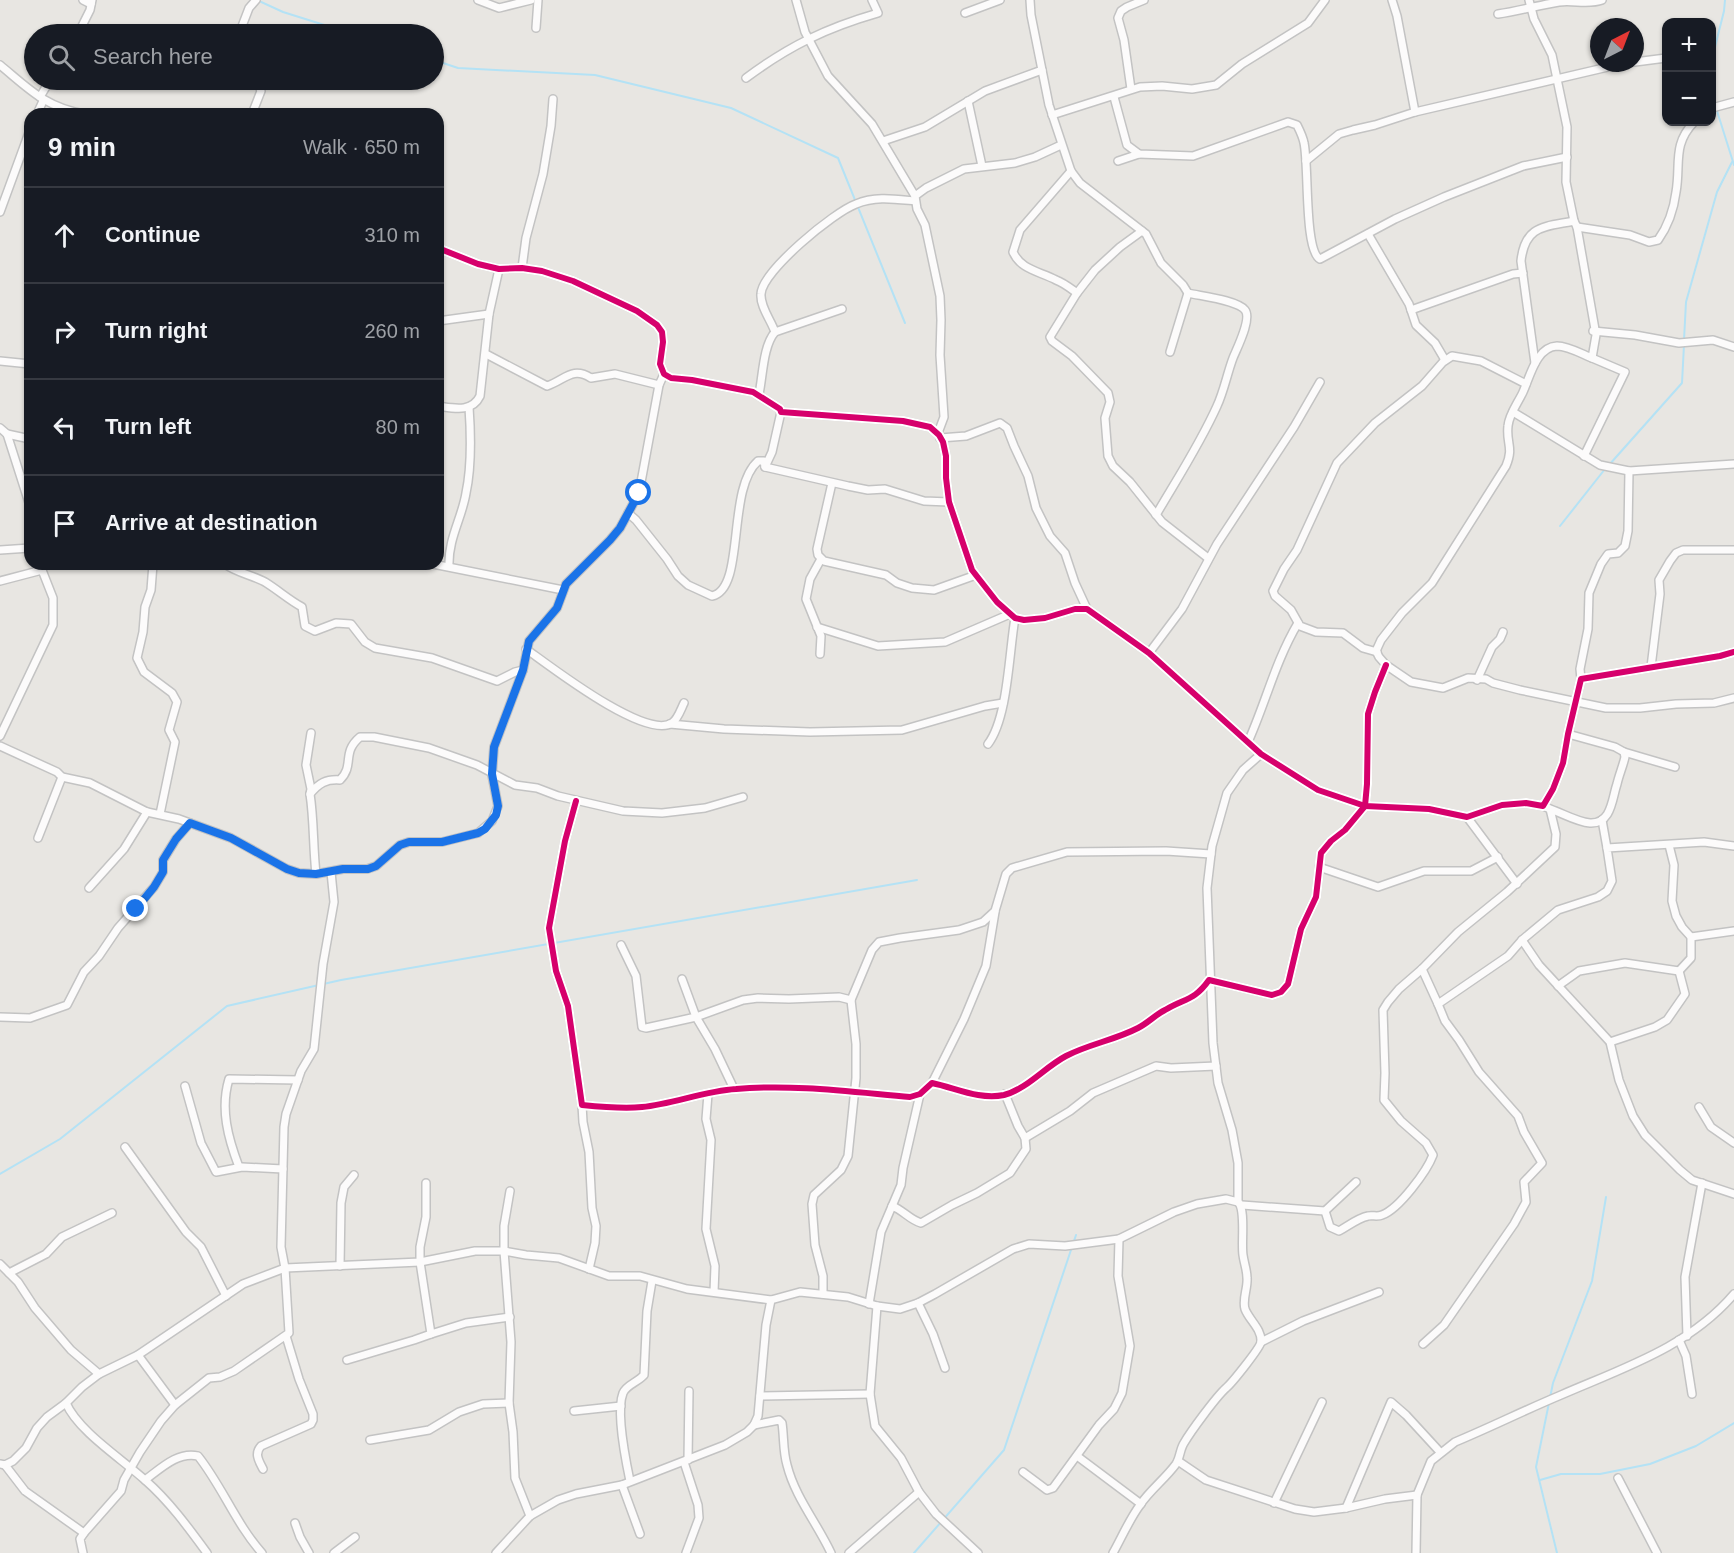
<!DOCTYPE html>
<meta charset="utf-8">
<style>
body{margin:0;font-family:Arial,sans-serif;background:#20242c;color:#f1f3f6}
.controls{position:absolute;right:18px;top:18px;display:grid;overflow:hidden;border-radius:12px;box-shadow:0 2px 4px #0004}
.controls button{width:54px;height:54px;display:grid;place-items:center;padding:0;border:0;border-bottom:2px solid #363941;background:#171b24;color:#f1f3f6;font:30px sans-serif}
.compass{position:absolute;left:1590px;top:18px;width:54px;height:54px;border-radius:50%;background:#171b24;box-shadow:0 2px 4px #0004;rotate:42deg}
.stop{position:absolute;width:18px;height:18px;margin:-14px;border:4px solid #1a73e8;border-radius:50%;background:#fff}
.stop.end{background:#1a73e8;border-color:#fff;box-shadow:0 2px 6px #0008}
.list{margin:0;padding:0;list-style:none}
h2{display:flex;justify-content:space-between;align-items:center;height:78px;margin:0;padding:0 24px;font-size:26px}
h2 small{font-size:20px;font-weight:400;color:#9ea1a6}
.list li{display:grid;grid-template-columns:39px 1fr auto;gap:18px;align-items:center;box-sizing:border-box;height:96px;padding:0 24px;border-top:2px solid #363941}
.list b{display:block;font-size:22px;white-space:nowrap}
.list em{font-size:20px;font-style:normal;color:#9ea1a6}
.icon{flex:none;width:33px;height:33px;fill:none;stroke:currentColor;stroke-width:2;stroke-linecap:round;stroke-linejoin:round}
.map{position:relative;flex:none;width:1734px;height:1553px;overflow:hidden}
.search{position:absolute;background:#171b24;box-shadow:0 2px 4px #0004;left:24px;top:24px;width:420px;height:66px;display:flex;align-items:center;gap:15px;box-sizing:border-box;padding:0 21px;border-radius:33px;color:#9ea1a6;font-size:22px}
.panel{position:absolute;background:#171b24;box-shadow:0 2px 4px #0004;left:24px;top:108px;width:420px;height:462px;border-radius:18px}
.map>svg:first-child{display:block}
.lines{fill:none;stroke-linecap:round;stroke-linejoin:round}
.stream{stroke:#b4e2f5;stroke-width:2}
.minor-casing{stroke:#c3c3c3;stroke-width:10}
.minor{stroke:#fcfbfb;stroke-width:7}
.cycleway-casing{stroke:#fff;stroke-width:10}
.cycleway{stroke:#d6006c;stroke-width:6}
.route{stroke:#1a73e8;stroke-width:8}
</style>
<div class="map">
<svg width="1734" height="1553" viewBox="0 0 1734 1553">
<rect width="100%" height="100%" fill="#e8e6e2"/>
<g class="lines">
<g class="stream">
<path d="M257 0 283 12 353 34"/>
<path d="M1712 59 1724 11 1725 0"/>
<path d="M434 60 458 68 595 75 731 108 838 158 905 323"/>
<path d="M1712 95 1734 165"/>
<path d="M1684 340 1686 302 1717 192 1732 162"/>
<path d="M1609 465 1682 383 1684 345"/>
<path d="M1560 526 1605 469"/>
<path d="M0 1174 60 1139 227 1006 341 980 917 880"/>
<path d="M1540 1480 1561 1474H1600L1650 1464 1696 1446 1734 1423"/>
<path d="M914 1553 1004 1450 1076 1235"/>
<path d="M1557 1553 1536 1467 1553 1383 1592 1281 1606 1197"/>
</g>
<g class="minor-casing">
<g id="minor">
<path d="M83 0 91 4"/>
<path d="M478 0 499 8 531 0"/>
<path d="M796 0 805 32 828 76 872 124 915 196"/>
<path d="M1030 0 1031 15 1049 105 1071 171 1080 183 1146 234 1161 263 1183 285 1188 293C1200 296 1237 300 1245 310 1252 319 1237 348 1233 358 1227 374 1224 391 1217 406 1200 444 1177 479 1156 515"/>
<path d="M1392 0 1397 16 1415 112"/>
<path d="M1529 0 1534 19 1552 55 1567 127 1566 182 1574 221 1577 227 1596 335 1592 358C1582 354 1568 346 1557 346 1536 347 1530 377 1523 392 1518 403 1509 414 1508 426 1506 444 1514 447 1506 466L1432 583 1402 613 1381 640 1376 651 1379 657 1386 665 1411 682 1443 688 1468 678 1486 679 1493 683 1520 690 1606 708H1640L1676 704 1714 703 1734 698"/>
<path d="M965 13 1000 0"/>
<path d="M1498 14C1519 11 1539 5 1559 2 1573 0 1589 5 1602 0"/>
<path d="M536 28 538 0"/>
<path d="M78 34 90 10 92 0"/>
<path d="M239 34 249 8 256 0"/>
<path d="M1635 62 1666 58"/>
<path d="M0 65C29 89 45 107 84 114"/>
<path d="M746 78C789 46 826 28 878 13L872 0"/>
<path d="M247 80 259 86 261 91 252 114"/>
<path d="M1131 89 1124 40 1118 18 1121 11 1127 7 1144 0"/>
<path d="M40 97 50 80"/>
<path d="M1114 97 1127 145 1139 154 1193 156 1288 122 1297 125C1300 131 1303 137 1304 143 1309 164 1304 251 1320 259L1395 219 1444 197 1523 166 1567 157"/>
<path d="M968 101 982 166"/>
<path d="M1712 108 1734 102"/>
<path d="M37 114 43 101"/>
<path d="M1052 115 1140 87 1162 86 1192 89 1216 85 1242 64 1308 23 1325 0"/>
<path d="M883 141 925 127 985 91 1042 70"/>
<path d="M1118 161 1139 154"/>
<path d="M1306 161 1339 134 1353 130 1375 125 1415 112 1625 63"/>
<path d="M1071 171 1020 230 1013 252C1021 270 1039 271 1056 280 1064 283 1070 288 1077 293"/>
<path d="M0 212 30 130"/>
<path d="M1577 227 1630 235 1649 242 1658 240C1668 226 1674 208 1676 192 1681 164 1672 145 1694 122"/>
<path d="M1142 231 1120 247 1095 270 1077 293 1050 337 1052 341 1072 356 1108 393 1110 402 1105 418 1108 456 1113 466 1130 482 1162 522 1208 558"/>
<path d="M1368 234 1409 304 1416 325 1435 343 1445 360"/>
<path d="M438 248 478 264 499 269 522 268 542 271 573 281 637 311 657 325 662 332 663 342 660 364 664 374 671 378 692 380 753 392 780 409 781 412 903 421 930 427 939 435 943 442 946 456V478L949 502 972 570 997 602 1015 618 1024 620 1045 618 1075 609H1087L1149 653 1261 754 1318 790 1365 806 1429 809 1467 817 1502 805 1526 803 1543 806 1553 789 1563 763 1568 734 1581 679 1720 656 1734 652"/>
<path d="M522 268 526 238 543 174 551 126 553 99"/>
<path d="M1411 310 1513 274 1523 273"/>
<path d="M438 321 489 314"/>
<path d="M1593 331 1635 335 1679 343 1713 340 1734 347"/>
<path d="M775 332C771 320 760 307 761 294 762 271 834 212 856 204 875 196 894 199 915 201"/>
<path d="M1170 352 1188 293"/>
<path d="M486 354 547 386C565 380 572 366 591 378L615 374 659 385"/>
<path d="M0 361 30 364"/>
<path d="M1535 363 1521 261C1525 225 1544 227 1574 221"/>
<path d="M759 394C763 375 763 346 775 332L842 309"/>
<path d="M438 406C453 408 472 413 480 396L489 314 499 269"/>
<path d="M1513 412 1600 465 1629 471 1734 464"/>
<path d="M0 428 7 434 30 506"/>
<path d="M938 433 944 417 940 355 941 320 940 296 925 225 917 209 915 196 926 188 964 169 1015 163 1035 157 1061 145"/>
<path d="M7 434 30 439"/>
<path d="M940 438 966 436 1000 423 1007 428 1014 446 1028 476 1036 508 1050 536 1065 553 1075 583 1087 609"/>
<path d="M1584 456 1625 372 1592 358"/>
<path d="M765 467 772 452 781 412"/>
<path d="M832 483 817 549 818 555 824 561 886 575 897 583 912 588 934 590 976 575"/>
<path d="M628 513 636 520 667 559 678 576 688 585 712 596C746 589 726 489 758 461H764L765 467 848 486 868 490 885 489 924 501 949 502"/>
<path d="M0 550 30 548"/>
<path d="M153 564 151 590 145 607 143 632 137 658 144 672 172 693 177 702 169 730 175 742 160 814"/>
<path d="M225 564C237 573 252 575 265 582 278 590 289 600 302 607L305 626 315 631 336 623 351 624 365 642 375 648 432 658 497 681 515 672 523 670"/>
<path d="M433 564 563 590"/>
<path d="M449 566C448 539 462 518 466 493 472 465 471 435 469 407"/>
<path d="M0 581 42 570 41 564"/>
<path d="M817 627 878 646 945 642 1010 614"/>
<path d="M526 649C550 666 645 740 672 723 678 719 681 709 684 703"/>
<path d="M1377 652 1363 648 1343 633 1316 632 1300 626 1291 610 1275 596 1273 591 1284 569 1297 550 1337 463 1375 423 1422 386 1443 362 1452 356 1481 361 1526 384"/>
<path d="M1149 653 1182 609 1217 544 1294 427 1320 382"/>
<path d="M820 654 821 636 806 599 810 579 821 559"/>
<path d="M1651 667 1660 594 1659 580 1670 561 1676 553 1683 550H1734"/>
<path d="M1581 679 1580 669 1588 629 1589 593 1601 564 1608 554 1618 553 1625 546 1628 531 1629 471"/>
<path d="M1477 680 1492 647 1500 639 1503 632"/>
<path d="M670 724 724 729 810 732 902 730 985 706 1003 703"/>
<path d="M0 736 53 625V598L42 570"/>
<path d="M1248 742C1266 702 1275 662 1298 623"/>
<path d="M988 744C1008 718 1009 652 1015 618"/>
<path d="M0 746 57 772 62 777 90 783 147 812 179 819 231 838 287 869 299 873 316 874 343 869H367L376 866 400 845 409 842H442L478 833 492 821 498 806 492 775 494 747 523 670 529 641 557 608 566 584 610 540 620 528 639 493 659 385 664 374"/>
<path d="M1624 752 1675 767"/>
<path d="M310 794 311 789 306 765 311 733"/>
<path d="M576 801 565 841 549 928 556 971 568 1006 582 1105C602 1107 622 1109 642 1107 673 1104 704 1091 736 1089 794 1084 852 1092 910 1097L920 1094 932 1083C956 1088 979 1100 1004 1095 1027 1089 1045 1067 1066 1056 1089 1044 1115 1040 1138 1028 1148 1023 1155 1015 1165 1010 1185 998 1194 1001 1209 980L1272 995 1281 992 1288 984 1301 929 1316 897 1321 853 1331 841 1345 830 1365 806 1367 784 1368 714 1375 692 1386 665"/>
<path d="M1550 809C1562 813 1577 822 1590 823 1612 824 1612 798 1617 784 1619 775 1623 766 1625 757L1624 752 1615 747 1568 734"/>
<path d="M1467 817 1517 884"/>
<path d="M1602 820 1607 848"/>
<path d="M38 838 62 777"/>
<path d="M1669 845 1674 865 1672 901 1676 916 1682 927 1691 937V958L1679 971"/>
<path d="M1319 867 1378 887 1424 871H1471L1498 857"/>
<path d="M316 874C313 847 314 820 310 794 319 783 326 779 340 780 355 765 341 753 360 737H374L429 748 477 765 515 785 537 788 558 796 623 811 662 813 705 808 743 797"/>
<path d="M89 888 124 849 147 812"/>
<path d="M1691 937 1734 931"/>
<path d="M1522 940 1539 965 1610 1042 1619 1080 1633 1116 1645 1135 1680 1170 1692 1180 1734 1194"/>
<path d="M621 945 636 976 642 1027 646 1028 696 1017 682 979"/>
<path d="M1422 969 1438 1004"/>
<path d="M1558 986 1579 971 1625 963 1679 971"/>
<path d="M0 1017 30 1018 67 1005 84 972 99 956 118 928 154 887 163 872V860L176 839 190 823"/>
<path d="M1610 1042 1655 1027 1667 1020 1685 994 1679 971"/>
<path d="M932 1083 964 1019 986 966 995 912"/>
<path d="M185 1086 201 1143 216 1172 242 1167 283 1169"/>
<path d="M734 1089 715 1049 696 1017 743 1000 758 998 789 999 839 997 851 1000"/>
<path d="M708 1094 706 1119 711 1140 706 1229 715 1266 714 1292"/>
<path d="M582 1105 583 1122 589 1152 592 1208 596 1226 595 1243 589 1269"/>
<path d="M1699 1107 1711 1127 1734 1143"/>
<path d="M1025 1138 1070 1111 1093 1093 1156 1066 1171 1068 1216 1066"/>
<path d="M125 1147 186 1232 201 1247 226 1296"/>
<path d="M239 1167C228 1138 220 1109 229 1079L298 1080"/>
<path d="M510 1191 504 1226V1251L511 1342 509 1403 513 1432 515 1478 530 1516"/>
<path d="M1242 1205 1325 1211 1356 1182"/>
<path d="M892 1206C903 1210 910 1220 921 1223L952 1205 977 1193 1010 1173 1026 1149 1025 1138 1018 1126 1005 1094"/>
<path d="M1325 1211 1330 1227 1339 1231C1348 1226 1358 1218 1368 1216 1372 1215 1378 1217 1382 1215 1399 1209 1427 1171 1433 1155L1426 1143 1401 1121 1384 1100 1385 1073 1383 1010 1388 1002 1399 989 1422 969 1458 932 1507 892 1555 847 1556 834 1550 809 1543 806"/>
<path d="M0 1264 18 1282 35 1308 71 1350 99 1374"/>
<path d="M340 1266 341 1203 344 1187 354 1175"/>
<path d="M9 1273 46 1254 62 1237 112 1213"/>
<path d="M823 1294V1276L815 1245 812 1204 814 1195 841 1170 848 1156 856 1078V1044L851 1000 872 950 879 942 900 938 959 930 983 922 995 911 1006 874 1012 868 1067 852 1166 851 1211 854"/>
<path d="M918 1303 933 1334 945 1368"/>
<path d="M869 1304 881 1232 901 1185 903 1168 920 1094"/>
<path d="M877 1306 870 1394 875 1426 901 1458 919 1492 936 1514 978 1553"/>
<path d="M431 1334 466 1323 510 1317"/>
<path d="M1687 1336 1685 1277 1702 1183"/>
<path d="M1679 1340 1686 1356 1692 1394"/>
<path d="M1261 1342 1303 1321 1379 1292"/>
<path d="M1423 1344 1444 1325 1514 1224 1526 1202 1524 1182 1542 1163 1524 1132 1518 1116 1479 1072 1459 1040 1445 1021 1438 1004 1508 956 1522 940 1558 910 1598 897 1607 891 1612 881 1607 848 1704 842 1734 846"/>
<path d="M138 1355 175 1405"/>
<path d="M347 1360 414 1340 431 1334 420 1262V1247L426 1217V1183"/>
<path d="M760 1396 870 1394"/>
<path d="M66 1403C78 1431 122 1459 145 1480 169 1501 188 1527 207 1553"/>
<path d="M574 1411 621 1406"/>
<path d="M754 1425 779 1420 782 1423C784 1436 783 1452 787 1465 795 1497 817 1523 831 1553"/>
<path d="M370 1440 429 1430 459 1412 483 1404 509 1403"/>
<path d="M1077 1456 1141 1504"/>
<path d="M688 1460 689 1391"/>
<path d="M1178 1461 1206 1480 1295 1509 1314 1512 1346 1508 1385 1499 1417 1495"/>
<path d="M684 1462 698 1505 699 1518 686 1553"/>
<path d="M0 1464 5 1465 13 1461 26 1448 37 1428 47 1417 66 1403 82 1387 99 1374 138 1355 243 1284 285 1268 420 1262 475 1251H504L526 1255 559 1258 609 1276H640L687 1289 771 1300"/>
<path d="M5 1465 25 1491 84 1533"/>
<path d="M263 1469C259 1461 254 1454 261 1446L311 1424 313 1420V1414L299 1379 286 1336"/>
<path d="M1023 1472 1047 1490 1053 1488 1099 1425 1114 1409 1122 1393 1130 1346 1118 1276 1119 1239"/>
<path d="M1618 1478 1657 1553"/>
<path d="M145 1480C160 1469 178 1451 198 1456 222 1486 236 1524 262 1553"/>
<path d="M630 1481C626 1462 616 1411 623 1393 626 1385 638 1382 644 1375L647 1311 652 1281"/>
<path d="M622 1485 640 1534"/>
<path d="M1274 1503 1322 1402"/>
<path d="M1346 1508 1391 1402 1406 1415 1440 1452"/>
<path d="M295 1523 300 1537 309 1553"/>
<path d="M83 1553 80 1539 84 1533 121 1491 124 1480 140 1452 161 1421 175 1405 209 1378 220 1377 234 1371 289 1333 285 1268 281 1247 284 1127 286 1114 301 1071 314 1049 323 964 334 902 331 872"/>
<path d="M334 1553 355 1537"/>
<path d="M496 1553 530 1516 558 1500 576 1494 622 1485 725 1445 747 1432 754 1425 758 1416 766 1325 771 1300 800 1292 848 1297 877 1306 900 1309 918 1303 935 1294 1013 1249 1029 1244 1065 1246 1119 1239 1174 1212 1197 1204 1226 1199 1238 1202V1163L1232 1130 1218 1083 1213 1043 1207 888 1212 846 1227 793 1243 770 1261 754"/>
<path d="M849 1553 919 1492"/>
<path d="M1113 1553C1122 1537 1129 1520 1140 1505 1150 1490 1165 1479 1176 1464 1180 1458 1180 1449 1184 1443 1191 1431 1216 1397 1226 1388 1232 1383 1260 1348 1261 1342 1262 1329 1249 1320 1245 1309 1242 1299 1248 1288 1247 1278 1247 1270 1244 1263 1243 1255 1241 1243 1246 1209 1238 1202"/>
<path d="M1416 1553 1417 1495 1431 1461 1455 1442C1491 1427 1525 1410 1561 1395 1623 1368 1689 1347 1734 1294"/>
</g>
</g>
<use href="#minor" class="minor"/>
<g class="cycleway-casing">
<g id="cycleway">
<path d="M438 248 478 264 499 269 522 268 542 271 573 281 637 311 657 325 662 332 663 342 660 364 664 374 671 378 692 380 753 392 780 409 781 412 903 421 930 427 939 435 943 442 946 456V478L949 502 972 570 997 602 1015 618 1024 620 1045 618 1075 609H1087L1149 653 1261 754 1318 790 1365 806 1429 809 1467 817 1502 805 1526 803 1543 806 1553 789 1563 763 1568 734 1581 679 1720 656 1734 652"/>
<path d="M576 801 565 841 549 928 556 971 568 1006 582 1105C602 1107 622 1109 642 1107 673 1104 704 1091 736 1089 794 1084 852 1092 910 1097L920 1094 932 1083C956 1088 979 1100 1004 1095 1027 1089 1045 1067 1066 1056 1089 1044 1115 1040 1138 1028 1148 1023 1155 1015 1165 1010 1185 998 1194 1001 1209 980L1272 995 1281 992 1288 984 1301 929 1316 897 1321 853 1331 841 1345 830 1365 806 1367 784 1368 714 1375 692 1386 665"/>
</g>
</g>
<use href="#cycleway" class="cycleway"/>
</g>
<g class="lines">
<path class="route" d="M136 909 154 887 163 872V860L176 839 190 823 231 838 287 869 299 873 316 874 343 869H368L376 866 400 845 409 842H442L478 833 485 829 496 815 498 806 492 774 494 747 523 670 529 641 557 608 566 584 610 540 620 528 639 493"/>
</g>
</svg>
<div class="controls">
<button>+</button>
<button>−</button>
</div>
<svg class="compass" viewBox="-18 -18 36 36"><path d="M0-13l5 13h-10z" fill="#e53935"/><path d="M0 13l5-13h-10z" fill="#9ea1a6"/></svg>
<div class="stop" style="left:639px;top:493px"></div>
<div class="stop end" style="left:136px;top:909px"></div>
<div class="search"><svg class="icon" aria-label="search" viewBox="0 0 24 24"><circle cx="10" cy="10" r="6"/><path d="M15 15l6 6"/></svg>Search here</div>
<section class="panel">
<h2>9 min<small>Walk · 650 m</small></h2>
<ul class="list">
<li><svg class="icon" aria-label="ahead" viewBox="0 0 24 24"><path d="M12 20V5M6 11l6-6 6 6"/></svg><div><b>Continue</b></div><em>310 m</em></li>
<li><svg class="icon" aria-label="right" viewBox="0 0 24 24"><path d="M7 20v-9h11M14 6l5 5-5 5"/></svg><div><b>Turn right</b></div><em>260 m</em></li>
<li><svg class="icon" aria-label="left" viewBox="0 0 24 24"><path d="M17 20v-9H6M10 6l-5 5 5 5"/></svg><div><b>Turn left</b></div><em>80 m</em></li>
<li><svg class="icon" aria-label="arrive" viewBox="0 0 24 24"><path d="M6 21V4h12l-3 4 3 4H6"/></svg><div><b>Arrive at destination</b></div></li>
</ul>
</section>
</div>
